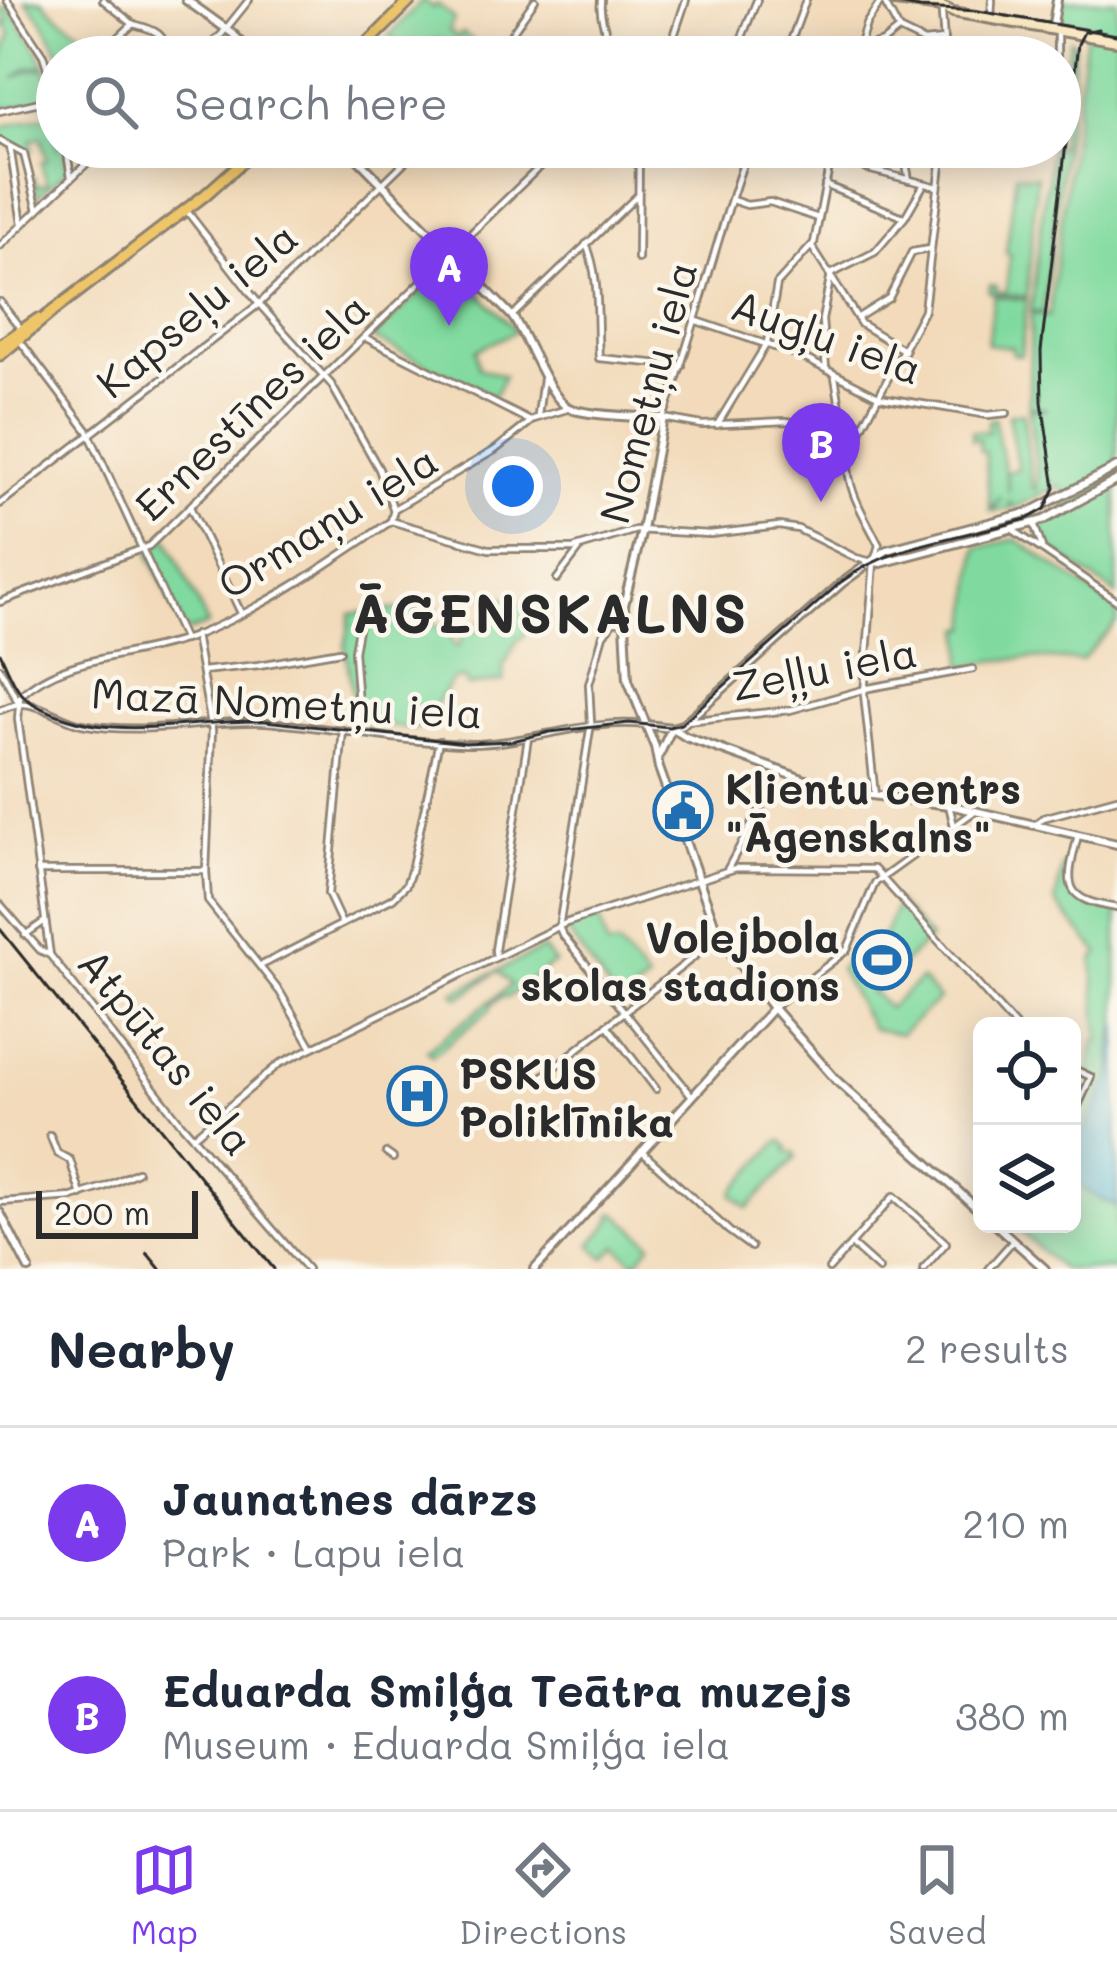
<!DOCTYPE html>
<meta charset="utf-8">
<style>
body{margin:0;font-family:Mali,sans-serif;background:#f6f6f7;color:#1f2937}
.controls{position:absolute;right:36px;bottom:36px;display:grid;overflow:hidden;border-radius:18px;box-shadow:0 6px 30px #0003}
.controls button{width:108px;height:108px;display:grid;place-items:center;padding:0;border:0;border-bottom:3px solid #e0e1e3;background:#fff;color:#1f2937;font:60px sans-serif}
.scale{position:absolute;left:36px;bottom:30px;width:162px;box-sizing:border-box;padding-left:12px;border:6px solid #2b2b2b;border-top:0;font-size:33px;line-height:42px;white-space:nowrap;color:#2b2b2b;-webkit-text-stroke:9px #fbf7ec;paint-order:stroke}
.you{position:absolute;left:513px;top:486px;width:42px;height:42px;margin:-30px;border:9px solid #fff;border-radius:50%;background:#1a73e8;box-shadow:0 0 0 18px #1a73e833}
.badge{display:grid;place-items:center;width:78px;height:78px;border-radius:50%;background:#7c3aed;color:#fff;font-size:39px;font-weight:700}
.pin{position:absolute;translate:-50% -99px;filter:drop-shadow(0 3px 6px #0008)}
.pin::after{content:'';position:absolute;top:63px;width:42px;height:36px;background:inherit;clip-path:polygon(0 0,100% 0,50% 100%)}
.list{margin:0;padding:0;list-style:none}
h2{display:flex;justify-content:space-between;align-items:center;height:156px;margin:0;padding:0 48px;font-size:51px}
h2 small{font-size:39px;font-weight:400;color:#747a83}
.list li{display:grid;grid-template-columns:78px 1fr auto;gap:36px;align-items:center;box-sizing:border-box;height:192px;padding:0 48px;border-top:3px solid #e0e1e3}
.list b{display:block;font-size:45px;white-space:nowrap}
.list p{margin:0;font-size:39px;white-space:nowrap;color:#747a83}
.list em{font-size:39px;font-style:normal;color:#747a83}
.icon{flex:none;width:66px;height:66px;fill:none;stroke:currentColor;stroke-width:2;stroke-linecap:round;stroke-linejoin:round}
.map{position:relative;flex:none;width:1117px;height:1269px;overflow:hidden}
.search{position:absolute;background:#fff;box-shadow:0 6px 30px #0003;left:36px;right:36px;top:36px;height:132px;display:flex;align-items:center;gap:30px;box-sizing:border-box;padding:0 42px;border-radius:66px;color:#747a83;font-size:45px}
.sheet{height:540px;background:#fff}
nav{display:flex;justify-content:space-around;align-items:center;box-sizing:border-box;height:168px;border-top:3px solid #e0e1e3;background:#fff;font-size:33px;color:#747a83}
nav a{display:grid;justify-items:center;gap:6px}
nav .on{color:#7c3aed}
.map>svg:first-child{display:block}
.green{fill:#80da9f;stroke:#568265;stroke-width:3}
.water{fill:#53b7d2;stroke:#3f717e;stroke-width:3}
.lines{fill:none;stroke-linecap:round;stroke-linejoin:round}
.minor-casing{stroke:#8e8272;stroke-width:10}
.tertiary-casing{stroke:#8e8272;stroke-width:12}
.secondary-casing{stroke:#8e8272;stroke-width:14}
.primary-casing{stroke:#8e8272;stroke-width:15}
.minor{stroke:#fff;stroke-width:4.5}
.tertiary{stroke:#fff;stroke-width:6}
.secondary{stroke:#f8e8c3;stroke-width:8}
.primary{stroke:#eec569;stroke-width:9}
.tram{stroke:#2b2b2b;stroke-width:3}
.rail{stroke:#2b2b2b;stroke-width:3}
.labels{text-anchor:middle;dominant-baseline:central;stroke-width:9;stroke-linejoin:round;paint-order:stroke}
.street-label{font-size:42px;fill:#2b2b2b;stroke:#fbf7ec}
.poi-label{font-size:42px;font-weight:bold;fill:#2b2b2b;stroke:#fbf7ec;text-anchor:start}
.district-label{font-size:54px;font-weight:bold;letter-spacing:3px;fill:#2b2b2b;stroke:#fbf7ec}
</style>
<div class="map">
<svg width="1117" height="1269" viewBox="0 0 1117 1269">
<rect width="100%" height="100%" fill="#fbf7ec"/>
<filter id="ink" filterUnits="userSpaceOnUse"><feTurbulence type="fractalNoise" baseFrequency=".00833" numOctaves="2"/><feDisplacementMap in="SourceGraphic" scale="24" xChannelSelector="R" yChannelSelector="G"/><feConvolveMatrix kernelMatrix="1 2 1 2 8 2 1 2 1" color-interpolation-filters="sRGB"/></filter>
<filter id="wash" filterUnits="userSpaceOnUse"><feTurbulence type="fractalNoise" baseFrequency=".004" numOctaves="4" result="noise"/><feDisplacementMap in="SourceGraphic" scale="48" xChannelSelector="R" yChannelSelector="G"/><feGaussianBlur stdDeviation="2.7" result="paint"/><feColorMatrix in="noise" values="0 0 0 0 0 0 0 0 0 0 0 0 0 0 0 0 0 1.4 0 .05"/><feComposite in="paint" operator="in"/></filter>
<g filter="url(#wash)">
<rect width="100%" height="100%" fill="#f2daba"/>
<g class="green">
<path d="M26 0H42L57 15 87 36 89 57H62L42 20Z"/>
<path d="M423 0 433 8 437 4 454 19 449 30 457 38 463 33 490 54 488 57H443L450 50 438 39 414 57 389 36Z"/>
<path d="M1060 0H1117V595L1045 544 1037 530 1040 525 1071 508 1064 505 1068 501 1060 485 1016 507 1012 508 1010 500V509L993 511 1001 497 990 509 985 452 980 451 979 439 972 440V431L988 432V421L994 418 1009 492 1006 472 1018 469 1008 415 1023 412 1032 486 1036 490 1037 473 1029 409H1048L1029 406 1031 314 1049 316 1087 25 1057 19Z"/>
<path d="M8 6 36 47 45 66 27 68 14 78 29 70 46 68 55 98 0 110V64L11 34 6 25 0 26 8 21 1 10Z"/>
<path d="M1070 39 1075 45 1071 75 1073 76 1043 313 1031 311 1045 191 1048 183 1050 147H1060V100Z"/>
<path d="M56 100 57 147H64L68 169 37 197 32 178 34 177 37 186 47 184 41 162 47 160 41 138 31 140 33 150 25 152 0 138V127L52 115 50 107H46L45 102Z"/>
<path d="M1016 174 1037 176 1027 297 989 292 990 285 996 286V292H1006L1010 254 1006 253Z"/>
<path d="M450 263 516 331 476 350 479 368 504 376 494 397 373 338Z"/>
<path d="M994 296 1027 300 1021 355 1013 354 1012 347 987 344Z"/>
<path d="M167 536 208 625 189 632 184 630 149 554 156 550 155 548Z"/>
<path d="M1016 539 1117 609V623L1081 661 1028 658 991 661 963 668V628H969L977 548Z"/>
<path d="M481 591 539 611 528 624 523 638 518 639 503 667 504 681 467 686 465 678 453 680 417 729 357 723 345 647 351 614 421 607 424 619 430 621 432 610 437 608 433 615 436 628 441 625 449 629 454 627 452 642 456 647 460 644 463 629 471 632 478 629 481 621 486 619 496 606Z"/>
<path d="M1063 865 1067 866C1066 903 1086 905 1117 910V1269H1061L1013 1224H1072V1123L1085 1101 1093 1079 1089 1070 1095 1041 1099 1040 1093 960 1099 953 1055 902Z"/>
<path d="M897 902 930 939 870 993 875 994 888 1008 921 979 939 999 900 1034 872 1029 839 969 855 953 858 943 869 948 885 933Z"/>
<path d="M598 916 607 947 618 946 648 981 620 1005 566 930 570 925Z"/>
<path d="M543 949 554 963 508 997H501L492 1004 490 1010 432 1056 427 1050 511 985 498 971 462 996 458 997 454 992Z"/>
<path d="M782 1141 788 1147 787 1151 790 1153 794 1152 797 1157 748 1208 733 1195 734 1191 778 1142Z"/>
<path d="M615 1212 652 1244 635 1263 617 1246 605 1258 591 1245 613 1219 611 1217Z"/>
</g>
<path class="water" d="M1117 1021V1207C1101 1198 1079 1193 1073 1172 1067 1150 1110 1092 1113 1068 1114 1061 1111 1055 1112 1049 1113 1040 1115 1030 1117 1021Z"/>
</g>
<g filter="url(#ink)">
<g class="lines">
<g class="minor-casing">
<g id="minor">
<path d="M7 0 43 55 57 99"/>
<path d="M103 0 133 24 118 38 120 57"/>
<path d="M601 0C598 20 611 37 609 57"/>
<path d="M883 0 899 30"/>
<path d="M941 0 945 57"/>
<path d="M991 18 992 0"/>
<path d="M133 24C157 30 164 33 170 57"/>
<path d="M899 30 924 42 943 40"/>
<path d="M789 47 833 57"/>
<path d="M860 49 883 42 897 31"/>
<path d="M198 57 221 35 249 0"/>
<path d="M495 57 535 0"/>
<path d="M674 57 675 33 686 0"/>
<path d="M734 57 757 0"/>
<path d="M785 57 806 0"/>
<path d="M856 57 866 24 882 0"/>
<path d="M1057 57V33"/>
<path d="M0 111 57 98"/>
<path d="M0 141 24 154 38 210"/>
<path d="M10 147 22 224"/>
<path d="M66 147 71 177"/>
<path d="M749 147C716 236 696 329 663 418L702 425 786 421 843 430"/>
<path d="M903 147 909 180"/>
<path d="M835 154 867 169 938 187"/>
<path d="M825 185 903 217"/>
<path d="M732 200 747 205 770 202 818 218"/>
<path d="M186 210 259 304 331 384 379 469 393 508"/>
<path d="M586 244C601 277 596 322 599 358L682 366"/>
<path d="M0 246 104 147"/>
<path d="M812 247 861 324 905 351"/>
<path d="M638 259 639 147"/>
<path d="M0 302 21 329"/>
<path d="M512 316 637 196"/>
<path d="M857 318 889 298 912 252 930 249"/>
<path d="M697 321 798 355 880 397 988 415 1007 413"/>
<path d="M366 338 530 421"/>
<path d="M20 341 88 431 184 640"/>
<path d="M826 369 822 320 831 274 875 252 905 217 924 184"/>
<path d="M835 377 848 454"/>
<path d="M538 415 543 379"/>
<path d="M717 425 767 343 777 284 814 243 833 147"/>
<path d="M0 504 259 304 420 147"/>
<path d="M190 507 241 613"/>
<path d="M391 521 489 549H573L636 530 710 534 779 526 798 529 856 558 868 561"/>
<path d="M1034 524 1042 547"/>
<path d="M1013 530 1117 601"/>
<path d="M557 579 579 550"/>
<path d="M0 602 149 546 560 147"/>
<path d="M625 621 613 622 603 635 589 684 591 723 559 927 562 934 692 1096"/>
<path d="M195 635 212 730 206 871 208 901 280 992 312 1047"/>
<path d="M0 668 19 704"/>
<path d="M202 671 259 665 340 651"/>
<path d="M0 710C6 708 12 705 18 704 39 702 62 720 82 724 143 736 204 720 265 722 333 727 401 743 470 744 528 744 587 718 646 725"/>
<path d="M686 721 790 710 869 688 973 669"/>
<path d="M360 732 354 651 361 613"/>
<path d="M875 796 864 694 874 562 879 545C864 515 845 489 848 454L924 310 943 147"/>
<path d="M949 805 954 826"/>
<path d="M1035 825 1043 818 1117 798"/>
<path d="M1078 835C1066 884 1060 899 1117 908"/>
<path d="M727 870 769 792"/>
<path d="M38 871H206"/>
<path d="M0 904 40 950 50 955"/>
<path d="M342 924 328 894 343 730"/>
<path d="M25 935 45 921"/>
<path d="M496 957 495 950 528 738"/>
<path d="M260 966 393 898 406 885 411 871 439 741"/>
<path d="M774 1007 847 950 875 883 975 811"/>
<path d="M607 1025 656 1089"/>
<path d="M1072 1068 1091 1077 1072 1119"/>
<path d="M537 1081 719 937"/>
<path d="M50 1135 57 1153 70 1160 81 1195"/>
<path d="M194 1136 279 1064 566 923 736 868 874 869 1015 1026"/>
<path d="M641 1151 729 1231 751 1247"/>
<path d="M386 1153 393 1158"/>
<path d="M0 1202 72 1197 104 1187 137 1172"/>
<path d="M851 1244 879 1269"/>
<path d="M307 1269 180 1122 50 955 18 719 20 696C64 654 136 658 192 637 263 609 328 564 391 521L394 509 495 450 534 419 567 409"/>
<path d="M829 1269 894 1196 946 1243 923 1269"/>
<path d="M988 1269 1012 1242"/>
</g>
</g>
<g class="tertiary-casing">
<g id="tertiary">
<path d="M186 0 232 33 256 57"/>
<path d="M1052 30 1057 0"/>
<path d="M346 147 512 316C528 338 548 395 567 407 582 416 643 417 663 418L642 530 624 605 628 680 655 747 659 768 719 937 773 1008 836 1080 982 1213"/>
<path d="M874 562 881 563 1044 520 1117 480"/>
<path d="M646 725 672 728 682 725 842 583 887 550 1030 512 1117 467"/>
<path d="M672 728 686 737 833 790 949 805 1117 844"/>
<path d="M659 755 671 730"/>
<path d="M0 1213 29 1269"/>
<path d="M995 1224 1045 1269"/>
<path d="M535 1269 773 1008"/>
</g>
</g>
<g class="secondary-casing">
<path id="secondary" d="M887 0 942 7 953 12 1117 41"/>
</g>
<g class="primary-casing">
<g id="primary">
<path d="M354 57 411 0"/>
<path d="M0 345 38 319"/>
<path d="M0 355 53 311 205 195 259 147"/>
</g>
</g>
<use href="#minor" class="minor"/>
<use href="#tertiary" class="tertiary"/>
<use href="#secondary" class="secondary"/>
<use href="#primary" class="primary"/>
<g class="tram">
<path d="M877 0 920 8 978 11 1117 35"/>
<path d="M0 653C7 666 12 683 22 694 30 704 42 709 53 713 121 742 194 719 265 721L465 743 512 741 550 732 629 723 669 727 681 724 841 582C895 541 966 538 1029 518L1045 509 1055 488 1042 402 1041 351 1078 44 1084 32 1098 29"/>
</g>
<g class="rail">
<path d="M0 929 274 1269"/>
<path d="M147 1253 160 1269"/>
</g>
</g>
</g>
<defs>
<g id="civic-ring" transform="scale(3)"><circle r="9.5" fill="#fbf7ec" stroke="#1f6fb2" stroke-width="1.5"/><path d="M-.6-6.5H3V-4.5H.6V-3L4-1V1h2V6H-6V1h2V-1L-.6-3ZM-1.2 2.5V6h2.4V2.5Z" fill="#1f6fb2"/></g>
<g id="stadium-ring" transform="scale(3)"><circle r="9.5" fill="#fbf7ec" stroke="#1f6fb2" stroke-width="1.5"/><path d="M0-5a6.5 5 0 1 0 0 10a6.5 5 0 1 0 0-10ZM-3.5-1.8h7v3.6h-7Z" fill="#1f6fb2"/></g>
<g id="hospital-ring" transform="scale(3)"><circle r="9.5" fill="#fbf7ec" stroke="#1f6fb2" stroke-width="1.5"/><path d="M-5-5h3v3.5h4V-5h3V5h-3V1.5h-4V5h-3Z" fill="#1f6fb2"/></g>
</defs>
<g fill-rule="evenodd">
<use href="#civic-ring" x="683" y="811"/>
<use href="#stadium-ring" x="882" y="960"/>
<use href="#hospital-ring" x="417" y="1096"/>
</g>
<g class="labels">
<g class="street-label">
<text transform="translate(196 309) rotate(-40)">Kapseļu iela</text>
<text transform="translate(827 336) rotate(20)">Augļu iela</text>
<text transform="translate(647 392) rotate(-75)">Nometņu iela</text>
<text transform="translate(251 406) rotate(-44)">Ernestīnes iela</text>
<text transform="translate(327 521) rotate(-32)">Ormaņu iela</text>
<text transform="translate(824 668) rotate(-11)">Zeļļu iela</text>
<text transform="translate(287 702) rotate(3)">Mazā Nometņu iela</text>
<text transform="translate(167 1051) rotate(51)">Atpūtas iela</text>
</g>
<g class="poi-label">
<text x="725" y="787">Klientu centrs<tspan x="725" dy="48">"Āgenskalns"</tspan></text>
<text x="840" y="936" text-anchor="end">Volejbola<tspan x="840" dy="48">skolas stadions</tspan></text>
<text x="459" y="1072">PSKUS<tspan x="459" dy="48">Poliklīnika</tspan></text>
</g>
<g class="district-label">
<text x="551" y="611">ĀGENSKALNS</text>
</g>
</g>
</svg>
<div class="controls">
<button><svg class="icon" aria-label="locate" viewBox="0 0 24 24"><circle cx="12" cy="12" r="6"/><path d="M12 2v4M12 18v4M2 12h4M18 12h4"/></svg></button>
<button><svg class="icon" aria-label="layers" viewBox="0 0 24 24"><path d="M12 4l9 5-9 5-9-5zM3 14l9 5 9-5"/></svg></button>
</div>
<div class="scale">200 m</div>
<div class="you"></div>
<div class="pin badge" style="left:449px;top:326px">A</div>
<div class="pin badge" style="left:821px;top:502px">B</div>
<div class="search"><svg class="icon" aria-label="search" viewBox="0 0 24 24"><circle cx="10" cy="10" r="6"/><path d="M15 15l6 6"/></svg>Search here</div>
</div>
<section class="sheet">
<h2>Nearby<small>2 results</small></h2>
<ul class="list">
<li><span class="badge">A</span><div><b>Jaunatnes dārzs</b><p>Park · Lapu iela</p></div><em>210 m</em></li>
<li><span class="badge">B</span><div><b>Eduarda Smiļģa Teātra muzejs</b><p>Museum · Eduarda Smiļģa iela</p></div><em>380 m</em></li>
</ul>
</section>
<nav>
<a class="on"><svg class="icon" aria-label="map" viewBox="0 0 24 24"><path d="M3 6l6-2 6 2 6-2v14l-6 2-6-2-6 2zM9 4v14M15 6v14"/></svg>Map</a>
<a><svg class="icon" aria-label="directions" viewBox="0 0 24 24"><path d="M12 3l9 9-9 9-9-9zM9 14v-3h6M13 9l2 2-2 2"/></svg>Directions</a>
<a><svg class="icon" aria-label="saved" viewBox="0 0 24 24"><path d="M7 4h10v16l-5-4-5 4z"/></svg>Saved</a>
</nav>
